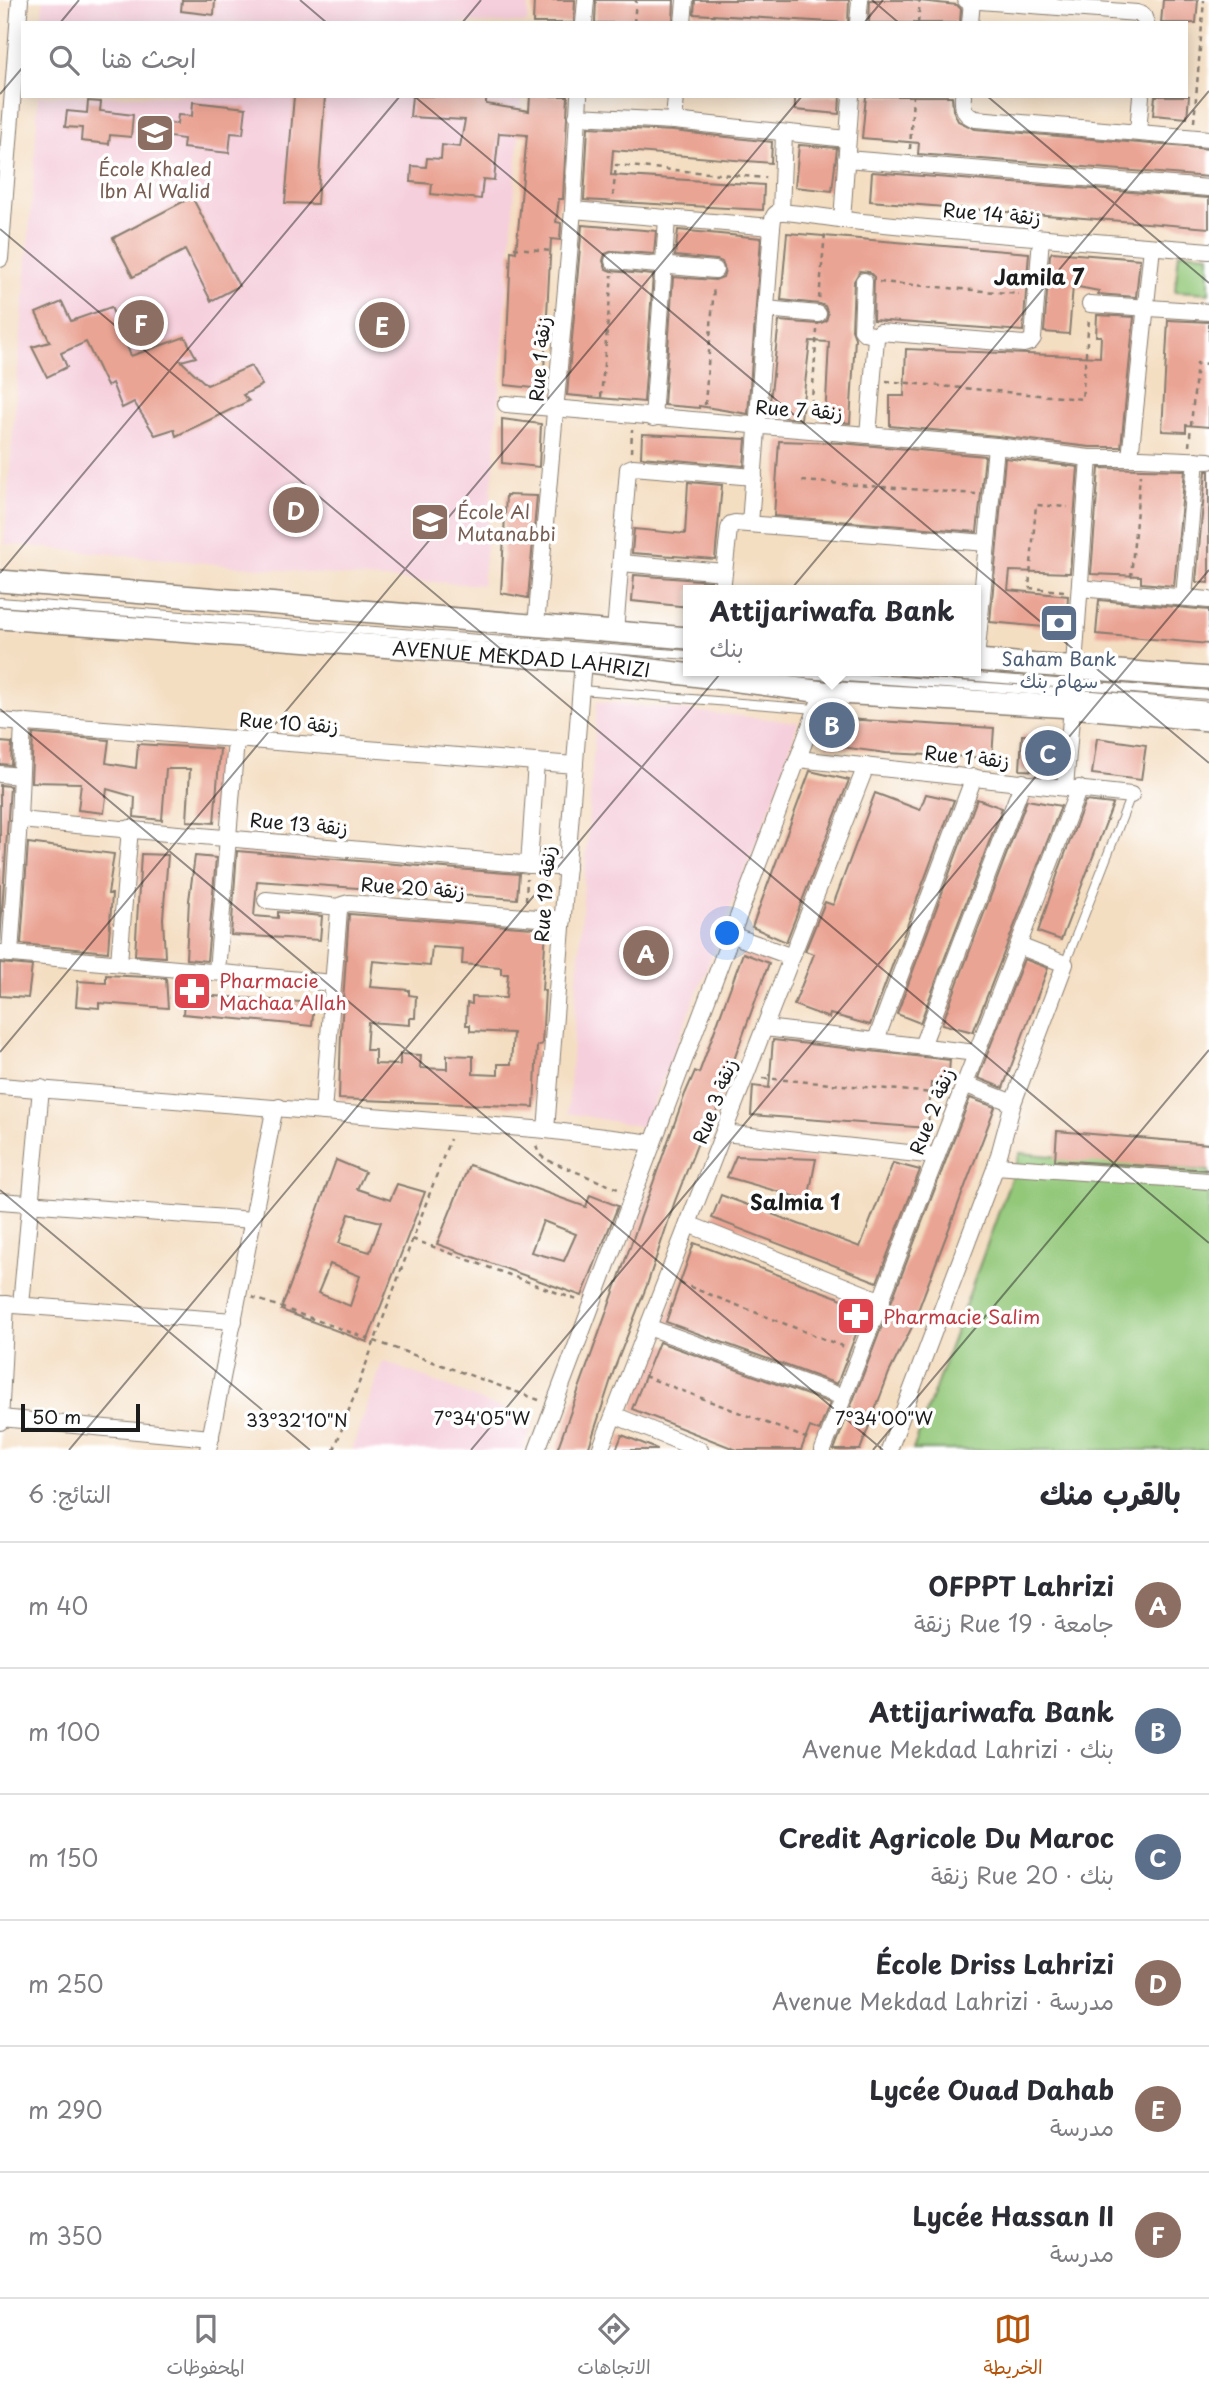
<!DOCTYPE html>
<html lang="ar">
<meta charset="utf-8">
<style>
body{margin:0;font-family:"Playpen Sans","Playpen Sans Arabic",sans-serif;background:#f2f2f3;color:#2b2b33;direction:rtl}
.scale{position:absolute;left:21px;bottom:18px;width:119px;box-sizing:border-box;padding-left:7px;border:4px solid #1c1c1c;border-top:0;font-size:19px;line-height:24px;white-space:nowrap;color:#1c1c1c;-webkit-text-stroke:5px #fff;paint-order:stroke}
.you{position:absolute;left:728px;top:934px;width:24px;height:24px;margin:-18px;border:5px solid #fff;border-radius:50%;background:#1a73e8;box-shadow:0 0 0 10px #1a73e833}
.badge{display:grid;place-items:center;width:46px;height:46px;border-radius:50%;background:#b45309;color:#fff;font-size:23px;font-weight:700}
.pin{position:absolute;translate:-50% -50%;border:4px solid #fff;box-shadow:0 2px 7px #0006}
.popup{position:absolute;left:683px;top:585px;width:298px;height:91px;box-sizing:border-box;display:grid;place-content:center;border-radius:0px;background:#fff;filter:drop-shadow(0 2px 5px #0005);font-size:23px;white-space:nowrap;color:#7c7c81}
.popup b{font-size:26px;color:#2b2b33}
.popup::after{content:'';position:absolute;left:50%;top:100%;margin-left:-14px;border:14px solid transparent;border-top-color:#fff}
.list{margin:0;padding:0;list-style:none}
h2{display:flex;justify-content:space-between;align-items:center;height:91px;margin:0;padding:0 28px;font-size:30px}
h2 small{font-size:23px;font-weight:400;color:#7c7c81}
.list li{display:grid;grid-template-columns:46px 1fr auto;gap:21px;align-items:center;box-sizing:border-box;height:126px;padding:0 28px;border-top:2px solid #e1e1e2}
.list b{display:block;font-size:26px;white-space:nowrap}
.list p{margin:0;font-size:23px;white-space:nowrap;color:#7c7c81}
.list em{font-size:23px;font-style:normal;color:#7c7c81}
.icon{flex:none;width:38px;height:38px;fill:none;stroke:currentColor;stroke-width:2;stroke-linecap:round;stroke-linejoin:round}
.map{position:relative;flex:none;width:1209px;height:1450px;overflow:hidden;direction:ltr}
.search{position:absolute;background:#fff;box-shadow:0 4px 18px #0003;left:21px;right:21px;top:21px;height:77px;display:flex;align-items:center;gap:18px;box-sizing:border-box;padding:0 24px;border-radius:0px;color:#7c7c81;font-size:26px}
.sheet{height:847px;background:#fff}
nav{display:flex;justify-content:space-around;align-items:center;box-sizing:border-box;height:98px;border-top:2px solid #e1e1e2;background:#fff;font-size:19px;color:#7c7c81}
nav a{display:grid;justify-items:center;gap:4px}
nav .on{color:#b45309}
.map>svg:first-child{display:block}
.built{fill:#f5cfdc}
.green{fill:#93c879;stroke:#58724a;stroke-width:2}
.building{fill:#eaa494;fill-rule:evenodd}
.lines{fill:none;stroke-linecap:round;stroke-linejoin:round}
.lane-casing{stroke:#887d6f;stroke-width:10}
.street-casing{stroke:#887d6f;stroke-width:18}
.secondary-casing{stroke:#887d6f;stroke-width:24}
.path{stroke:#887d6f;stroke-width:2.5;stroke-dasharray:5 5;stroke-linecap:butt}
.lane{stroke:#fff;stroke-width:8}
.street{stroke:#fff;stroke-width:16}
.secondary{stroke:#fff;stroke-width:21}
.ticks{fill:none;stroke:#1c1c1c;stroke-width:2;stroke-opacity:0.45}
.labels{text-anchor:middle;dominant-baseline:central;stroke-width:7;stroke-linejoin:round;paint-order:stroke}
.education-label{font-size:19px;fill:#785e54;stroke:#fff}
.street-label{font-size:19px;fill:#1c1c1c;stroke:#fff}
.service-label{font-size:19px;fill:#4e5e75;stroke:#fff}
.health-label{font-size:19px;fill:#be3a42;stroke:#fff;text-anchor:start}
.neighbourhood-label{font-size:21px;font-weight:bold;fill:#1c1c1c;stroke:#fff}
.ticks-label{font-size:18px;text-anchor:middle;fill:#1c1c1c;stroke:#fff;stroke-width:7;stroke-linejoin:round;paint-order:stroke}
</style>
<div class="map">
<svg width="1209" height="1450" viewBox="0 0 1209 1450">
<rect width="100%" height="100%" fill="#fff"/>
<filter id="ink" filterUnits="userSpaceOnUse"><feTurbulence type="fractalNoise" baseFrequency=".0143" numOctaves="2"/><feDisplacementMap in="SourceGraphic" scale="14" xChannelSelector="R" yChannelSelector="G"/><feConvolveMatrix kernelMatrix="1 2 1 2 8 2 1 2 1" color-interpolation-filters="sRGB"/></filter>
<filter id="wash" filterUnits="userSpaceOnUse"><feTurbulence type="fractalNoise" baseFrequency=".00686" numOctaves="4" result="noise"/><feDisplacementMap in="SourceGraphic" scale="28" xChannelSelector="R" yChannelSelector="G"/><feGaussianBlur stdDeviation="1.57" result="paint"/><feColorMatrix in="noise" values="0 0 0 0 0 0 0 0 0 0 0 0 0 0 0 0 0 1.4 0 .05"/><feComposite in="paint" operator="in"/></filter>
<g filter="url(#wash)">
<rect width="100%" height="100%" fill="#f4dec2"/>
<g class="built">
<path d="M43 0H529L527 23H42Z"/>
<path d="M38 96H522L494 466 482 585 367 578 4 544 34 171Z"/>
<path d="M597 701 798 722 776 792 644 1127 568 1113Z"/>
<path d="M383 1361 534 1422 523 1450H352Z"/>
</g>
<g class="green">
<path d="M1179 252 1209 254V293L1175 291Z"/>
<path d="M1020 1153 1209 1171V1450H913Z"/>
</g>
<g id="blocks">
<g class="building">
<path d="M182 0H215L214 15 181 11Z"/>
<path d="M534 0H575L574 23H533Z"/>
<path d="M596 0H674L673 23H595Z"/>
<path d="M695 0H849L848 23 694 14Z"/>
<path d="M870 0H910L957 5 961 9 960 23H869Z"/>
<path d="M1163 0H1198L1196 23H1161Z"/>
<path d="M294 96H325L317 204 285 203Z"/>
<path d="M412 96H486V104L529 111 530 96H568L563 199H559L556 222 561 223 560 240 551 239 543 389 505 385 511 251 516 252 527 135 499 133 494 180 483 179 481 199 431 194 432 184 411 182 412 166 426 167 427 158 441 159 442 145 460 147 465 120 410 117Z"/>
<path d="M795 96H840L839 114 795 110Z"/>
<path d="M866 96H952L953 110 958 121 975 129 1209 149V177L918 154 919 143 862 138Z"/>
<path d="M1155 96H1189L1187 118 1153 115Z"/>
<path d="M88 101 101 102 100 111 133 115 131 137 110 135 109 144 81 141 82 128 65 127 67 111 87 113Z"/>
<path d="M193 102 246 108 243 134 231 133 229 153 183 148 184 139 162 136 164 123 177 124 178 115 192 116Z"/>
<path d="M588 127 673 131 772 142 771 163 613 150 611 175 764 185 763 210 584 200Z"/>
<path d="M799 145 837 148 832 191 795 187Z"/>
<path d="M872 172 1209 198V228L870 201Z"/>
<path d="M192 197 239 286 211 301 185 250 133 277 113 238Z"/>
<path d="M582 225 656 231 654 254 613 251 605 254 603 261 606 269 611 271 653 275 644 402 567 395Z"/>
<path d="M678 230 761 238 748 414 699 406V408L664 405 673 277 715 280 723 277 725 270 722 262 717 260 675 256Z"/>
<path d="M787 233 1029 253 1023 331 873 320 874 277 869 272 860 271 854 281 852 330 855 338 850 423 825 421 829 342 810 341 801 419 781 417 782 412 769 411 779 321 818 324 826 321 828 314 825 306 820 304 781 300Z"/>
<path d="M1052 252 1140 259 1136 297 1098 294 1099 291 1073 286 1069 334 1044 332 1050 255Z"/>
<path d="M62 302 71 321 111 307 131 356 185 337 196 357 181 361 207 385 251 366 262 385 243 395 249 401 176 436 174 429 155 435 134 402 122 408 112 383 107 386 86 342 61 353 67 367 47 377 32 347 50 342 36 313Z"/>
<path d="M1097 315 1134 317 1121 447H1090L997 436 890 426V396H904L906 349 1100 357 1101 336H1096Z"/>
<path d="M1168 320 1209 322V427L1186 425V432L1162 431Z"/>
<path d="M502 419 541 424 539 467 502 463Z"/>
<path d="M642 434 746 439 744 466 641 457Z"/>
<path d="M779 441 841 443 985 456 977 532 774 516Z"/>
<path d="M1005 458 1078 467 1070 573 1010 571 1008 590 1068 596 1066 629 990 622Z"/>
<path d="M1099 468 1185 470 1174 586 1141 583V576L1091 574Z"/>
<path d="M1206 471H1209V583L1196 582Z"/>
<path d="M688 482 722 485 715 559 632 553 634 529 685 534Z"/>
<path d="M506 495 537 496 528 598 501 593Z"/>
<path d="M634 575 711 581V590H689V607L632 601Z"/>
<path d="M1099 600 1209 610V644L1096 634Z"/>
<path d="M828 718 994 728 992 758 886 753 826 745Z"/>
<path d="M33 734 109 740 106 763 136 768 138 744 220 749 214 823 187 821 190 769H166L162 820 134 817 135 797 107 789 104 813 78 810 81 783 31 782Z"/>
<path d="M1022 735 1054 737 1052 768 1043 767 1042 771 1020 770Z"/>
<path d="M1097 738 1146 745 1141 780 1092 774Z"/>
<path d="M0 742 12 743 11 765 0 764Z"/>
<path d="M810 771 849 780 786 942 752 927Z"/>
<path d="M0 785 10 786 0 943Z"/>
<path d="M875 793 920 810 926 794 954 800 870 1025 830 1014 829 1018 794 1005 814 954 805 951 825 902 833 905Z"/>
<path d="M977 799 1002 808 920 1023 897 1014Z"/>
<path d="M1027 800 1061 806 973 1032 942 1024Z"/>
<path d="M1085 801 1113 804 1061 940 1038 932 1059 870Z"/>
<path d="M28 843 114 854 108 894H112L108 952 21 944Z"/>
<path d="M237 851 519 874 517 899 257 881 254 916 278 918V912L322 916 320 940 231 935Z"/>
<path d="M141 854 168 855 163 918 165 957 135 955Z"/>
<path d="M195 856 216 858 207 961 186 959 189 900Z"/>
<path d="M349 914 546 929 542 990H545L542 1044 537 1046 534 1107 339 1099 341 1031ZM432 947 463 949 462 964 501 967V974H508L506 998 472 997V1004L467 1003 466 1025H470V1031L513 1033 511 1064H498V1075L473 1074V1056L447 1055V1069L420 1068 421 1055 400 1054V1065L375 1064V1050H366L368 1022 410 1025V1018H415L416 996 409 995V990L370 987 373 961 430 966Z"/>
<path d="M743 953 769 963 726 1082 713 1124 706 1122 675 1201 647 1285 615 1367 588 1450H557L685 1094 695 1071 699 1073Z"/>
<path d="M1024 959 1048 968 1003 1088 978 1078Z"/>
<path d="M0 963 32 966 28 998 0 996Z"/>
<path d="M106 975 166 978 168 1008 99 1003V1008L76 1006 78 981 106 983Z"/>
<path d="M185 988 199 989V995L314 1003 312 1026 183 1014Z"/>
<path d="M773 1040 950 1060 948 1084 931 1083 928 1128 751 1115 753 1086 769 1088Z"/>
<path d="M970 1098 995 1107 911 1329 889 1373 860 1450H834Z"/>
<path d="M1057 1131 1209 1144V1170L1055 1160Z"/>
<path d="M736 1156 816 1159 808 1200 727 1177Z"/>
<path d="M336 1160 365 1172 357 1189 390 1200 397 1184 425 1192 367 1342 281 1310ZM349 1214 381 1222 370 1252 339 1243ZM330 1264 360 1276 350 1306 318 1293Z"/>
<path d="M893 1163 920 1170 877 1282 712 1218 721 1195 860 1247Z"/>
<path d="M469 1165 586 1207 590 1195 618 1206 582 1296 437 1244ZM543 1221 576 1234 564 1261 531 1252Z"/>
<path d="M694 1243 866 1308 837 1384 666 1322Z"/>
<path d="M659 1342 830 1403 819 1431 810 1427 801 1450H737L632 1409Z"/>
<path d="M622 1435 657 1449V1450H616Z"/>
</g>
</g>
</g>
<g filter="url(#ink)">
<use href="#blocks" fill-opacity="0" stroke="#887d6f" stroke-width="2"/>
<g class="lines">
<g class="lane-casing">
<g id="lane">
<path d="M0 602 688 655"/>
<path d="M761 671 1072 693 1209 706"/>
<path d="M901 671 1209 695"/>
<path d="M581 690 816 709"/>
<path d="M1065 964 1131 795"/>
</g>
</g>
<g class="street-casing">
<g id="street">
<path d="M966 0 1137 13 1143 15 1146 23"/>
<path d="M584 23 586 0"/>
<path d="M683 23 685 0"/>
<path d="M858 23 860 0"/>
<path d="M970 23 972 1"/>
<path d="M963 96C962 108 965 116 976 119L1209 139"/>
<path d="M577 116 674 121 847 139"/>
<path d="M674 121 676 96"/>
<path d="M1138 132 1141 96"/>
<path d="M846 159 1209 188"/>
<path d="M573 210 772 227"/>
<path d="M781 212 784 133"/>
<path d="M842 220 851 96"/>
<path d="M0 259 20 0"/>
<path d="M613 261 715 270"/>
<path d="M864 281 862 330 865 333 877 336"/>
<path d="M1090 304 1209 312"/>
<path d="M766 309 818 314"/>
<path d="M506 404 996 446 1089 458H1141L1209 461"/>
<path d="M653 418 667 219"/>
<path d="M868 435 876 338 880 332 1024 344 1030 342 1033 338 1041 238"/>
<path d="M1130 458 1152 247"/>
<path d="M750 524 772 227C773 222 772 216 777 213 782 210 850 221 862 222 978 233 1093 242 1209 251"/>
<path d="M621 563 724 572"/>
<path d="M1080 588 1209 600"/>
<path d="M722 590 729 529 731 524 735 523 987 543"/>
<path d="M1184 597 1196 460"/>
<path d="M536 625 573 210 579 96"/>
<path d="M615 632 628 469 633 467 754 477"/>
<path d="M976 660 996 446"/>
<path d="M0 721 575 765"/>
<path d="M798 759 1131 795"/>
<path d="M0 774 20 776"/>
<path d="M1065 787 1072 707V693L1089 458"/>
<path d="M19 820 23 722"/>
<path d="M529 865 536 762"/>
<path d="M266 900 340 907"/>
<path d="M732 935 792 957"/>
<path d="M1 953 333 983"/>
<path d="M10 954 19 820 567 868"/>
<path d="M119 962 130 828"/>
<path d="M217 971 236 740"/>
<path d="M765 1028 976 1053"/>
<path d="M876 1040 974 777"/>
<path d="M922 1046 1023 782"/>
<path d="M964 1084 1013 1103"/>
<path d="M0 1086 546 1130 653 1143"/>
<path d="M323 1112 339 910 342 905 349 903 563 920"/>
<path d="M546 1130 583 661"/>
<path d="M724 1133 936 1156"/>
<path d="M996 1166 1013 1103 1065 964 1019 946"/>
<path d="M0 1201 253 1220"/>
<path d="M688 1224 882 1301"/>
<path d="M0 1304 234 1321"/>
<path d="M21 1305 41 1088"/>
<path d="M648 1327 843 1397"/>
<path d="M614 1415 700 1450"/>
<path d="M1 1418 211 1438"/>
<path d="M0 1422 6 1304"/>
<path d="M208 1450 274 1111 279 1107"/>
<path d="M537 1450 823 692"/>
<path d="M600 1450 866 766"/>
<path d="M823 1450 1079 788"/>
<path d="M889 1450 996 1166 1209 1181"/>
</g>
</g>
<g class="secondary-casing">
<g id="secondary">
<path d="M0 581 688 638"/>
<path id="s1" d="M0 618 583 661 823 692 1072 707 1209 720"/>
<path d="M976 660 1209 678"/>
</g>
</g>
<g class="path">
<path d="M634 23 636 0"/>
<path d="M918 23 920 0"/>
<path d="M1194 122 1204 0"/>
<path d="M910 149 913 96"/>
<path d="M613 196 616 165 766 178"/>
<path d="M514 248 552 251"/>
<path d="M879 282 1019 294"/>
<path d="M819 299 825 233"/>
<path d="M886 381 1082 399 1089 319"/>
<path d="M601 397 612 275"/>
<path d="M705 405 714 286"/>
<path d="M811 414 817 330"/>
<path d="M1189 446 1197 363 1209 364"/>
<path d="M631 452 632 430"/>
<path d="M802 481 976 494"/>
<path d="M1131 577 1140 475"/>
<path d="M1064 591 1029 588 1036 505 1068 507"/>
<path d="M526 900 527 879"/>
<path d="M763 1078 945 1094"/>
<path d="M536 1146 539 1154 545 1159 618 1189"/>
<path d="M412 1239 577 1300"/>
<path d="M680 1283 847 1348"/>
<path d="M252 1297 539 1400"/>
<path d="M644 1376 811 1440"/>
<path d="M334 1450 450 1139"/>
</g>
<use href="#lane" class="lane"/>
<use href="#street" class="street"/>
<use href="#secondary" class="secondary"/>
</g>
</g>
<path class="ticks" d="M300 0 327 23M872 0 899 23M60 23 79 0M462 23 481 0M864 23 883 0M0 94 23 67M414 96 1209 763M987 96 1209 283M0 229 1209 1243M0 573 400 96M0 709 883 1450M0 1052 802 96M0 1190 310 1450M69 1450 1209 91M471 1450 1209 570M873 1450 1209 1050"/>
<defs>
<g id="school-square" transform="scale(2.0125)"><rect x="-9" y="-9" width="18" height="18" rx="4" fill="#8d6e63" stroke="#fff"/><path d="M0-5L7-2L0 1L-7-2ZM-4 1L0 2.5L4 1V4Q0 6-4 4Z" fill="#fff"/></g>
<g id="bank-square" transform="scale(2.0125)"><rect x="-9" y="-9" width="18" height="18" rx="4" fill="#5c6f8a" stroke="#fff"/><path d="M-6-4H6V4H-6ZM0-2.3a2.3 2.3 0 1 0 0 4.6a2.3 2.3 0 1 0 0-4.6Z" fill="#fff"/></g>
<g id="pharmacy-square" transform="scale(2.0125)"><rect x="-9" y="-9" width="18" height="18" rx="4" fill="#e0444e" stroke="#fff"/><path d="M-2-6h4v4h4v4h-4v4h-4v-4h-4v-4h4Z" fill="#fff"/></g>
</defs>
<g fill-rule="evenodd">
<use href="#school-square" x="155" y="133"/>
<use href="#school-square" x="430" y="522"/>
<use href="#bank-square" x="1059" y="623"/>
<use href="#pharmacy-square" x="192" y="991"/>
<use href="#pharmacy-square" x="856" y="1316"/>
</g>
<g class="labels">
<g class="education-label">
<text x="155" y="168">École Khaled<tspan x="155" dy="22">Ibn Al Walid</tspan></text>
<text x="457" y="511" text-anchor="start">École Al<tspan x="457" dy="22">Mutanabbi</tspan></text>
</g>
<g class="street-label">
<text transform="translate(992 213) rotate(5)">Rue 14 زنقة</text>
<text transform="translate(539 359) rotate(-85)">Rue 1 زنقة</text>
<text transform="translate(799 409) rotate(4)">Rue 7 زنقة</text>
<text stroke="none"><textPath href="#s1" startOffset="523">AVENUE MEKDAD LAHRIZI</textPath></text>
<text transform="translate(289 722) rotate(4)">Rue 10 زنقة</text>
<text transform="translate(967 756) rotate(6)">Rue 1 زنقة</text>
<text transform="translate(299 823) rotate(5)">Rue 13 زنقة</text>
<text transform="translate(413 887) rotate(4)">Rue 20 زنقة</text>
<text transform="translate(544 894) rotate(-86)">Rue 19 زنقة</text>
<text transform="translate(714 1101) rotate(-69)">Rue 3 زنقة</text>
<text transform="translate(931 1111) rotate(-69)">Rue 2 زنقة</text>
</g>
<g class="service-label">
<text x="1059" y="658">Saham Bank<tspan x="1059" dy="22">سهام بنك</tspan></text>
</g>
<g class="health-label">
<text x="219" y="980">Pharmacie<tspan x="219" dy="22">Machaa Allah</tspan></text>
<text x="883" y="1316">Pharmacie Salim</text>
</g>
<g class="neighbourhood-label">
<text x="1039" y="276">Jamila 7</text>
<text x="795" y="1201">Salmia 1</text>
</g>
</g>
<g class="ticks-label">
<text x="482" y="1425">7°34'05"W</text>
<text x="884" y="1425">7°34'00"W</text>
<text x="297" y="1427">33°32'10"N</text>
</g>
</svg>
<div class="scale">50 m</div>
<div class="you"></div>
<div class="pin badge" style="left:646px;top:953px;background:#8d6e63">A</div>
<div class="pin badge" style="left:832px;top:725px;background:#5c6f8a">B</div>
<div class="popup"><b>Attijariwafa Bank</b>بنك</div>
<div class="pin badge" style="left:1048px;top:753px;background:#5c6f8a">C</div>
<div class="pin badge" style="left:296px;top:510px;background:#8d6e63">D</div>
<div class="pin badge" style="left:382px;top:325px;background:#8d6e63">E</div>
<div class="pin badge" style="left:141px;top:323px;background:#8d6e63">F</div>
<div class="search"><svg class="icon" aria-label="search" viewBox="0 0 24 24"><circle cx="10" cy="10" r="6"/><path d="M15 15l6 6"/></svg>ابحث هنا</div>
</div>
<section class="sheet">
<h2>بالقرب منك<small>النتائج: 6</small></h2>
<ul class="list">
<li><span class="badge" style="background:#8d6e63">A</span><div><b>OFPPT Lahrizi</b><p>جامعة · Rue 19 زنقة</p></div><em>40 m</em></li>
<li><span class="badge" style="background:#5c6f8a">B</span><div><b>Attijariwafa Bank</b><p>بنك · Avenue Mekdad Lahrizi</p></div><em>100 m</em></li>
<li><span class="badge" style="background:#5c6f8a">C</span><div><b>Credit Agricole Du Maroc</b><p>بنك · Rue 20 زنقة</p></div><em>150 m</em></li>
<li><span class="badge" style="background:#8d6e63">D</span><div><b>École Driss Lahrizi</b><p>مدرسة · Avenue Mekdad Lahrizi</p></div><em>250 m</em></li>
<li><span class="badge" style="background:#8d6e63">E</span><div><b>Lycée Ouad Dahab</b><p>مدرسة</p></div><em>290 m</em></li>
<li><span class="badge" style="background:#8d6e63">F</span><div><b>Lycée Hassan II</b><p>مدرسة</p></div><em>350 m</em></li>
</ul>
</section>
<nav>
<a class="on"><svg class="icon" aria-label="map" viewBox="0 0 24 24"><path d="M3 6l6-2 6 2 6-2v14l-6 2-6-2-6 2zM9 4v14M15 6v14"/></svg>الخريطة</a>
<a><svg class="icon" aria-label="directions" viewBox="0 0 24 24"><path d="M12 3l9 9-9 9-9-9zM9 14v-3h6M13 9l2 2-2 2"/></svg>الاتجاهات</a>
<a><svg class="icon" aria-label="saved" viewBox="0 0 24 24"><path d="M7 4h10v16l-5-4-5 4z"/></svg>المحفوظات</a>
</nav>
